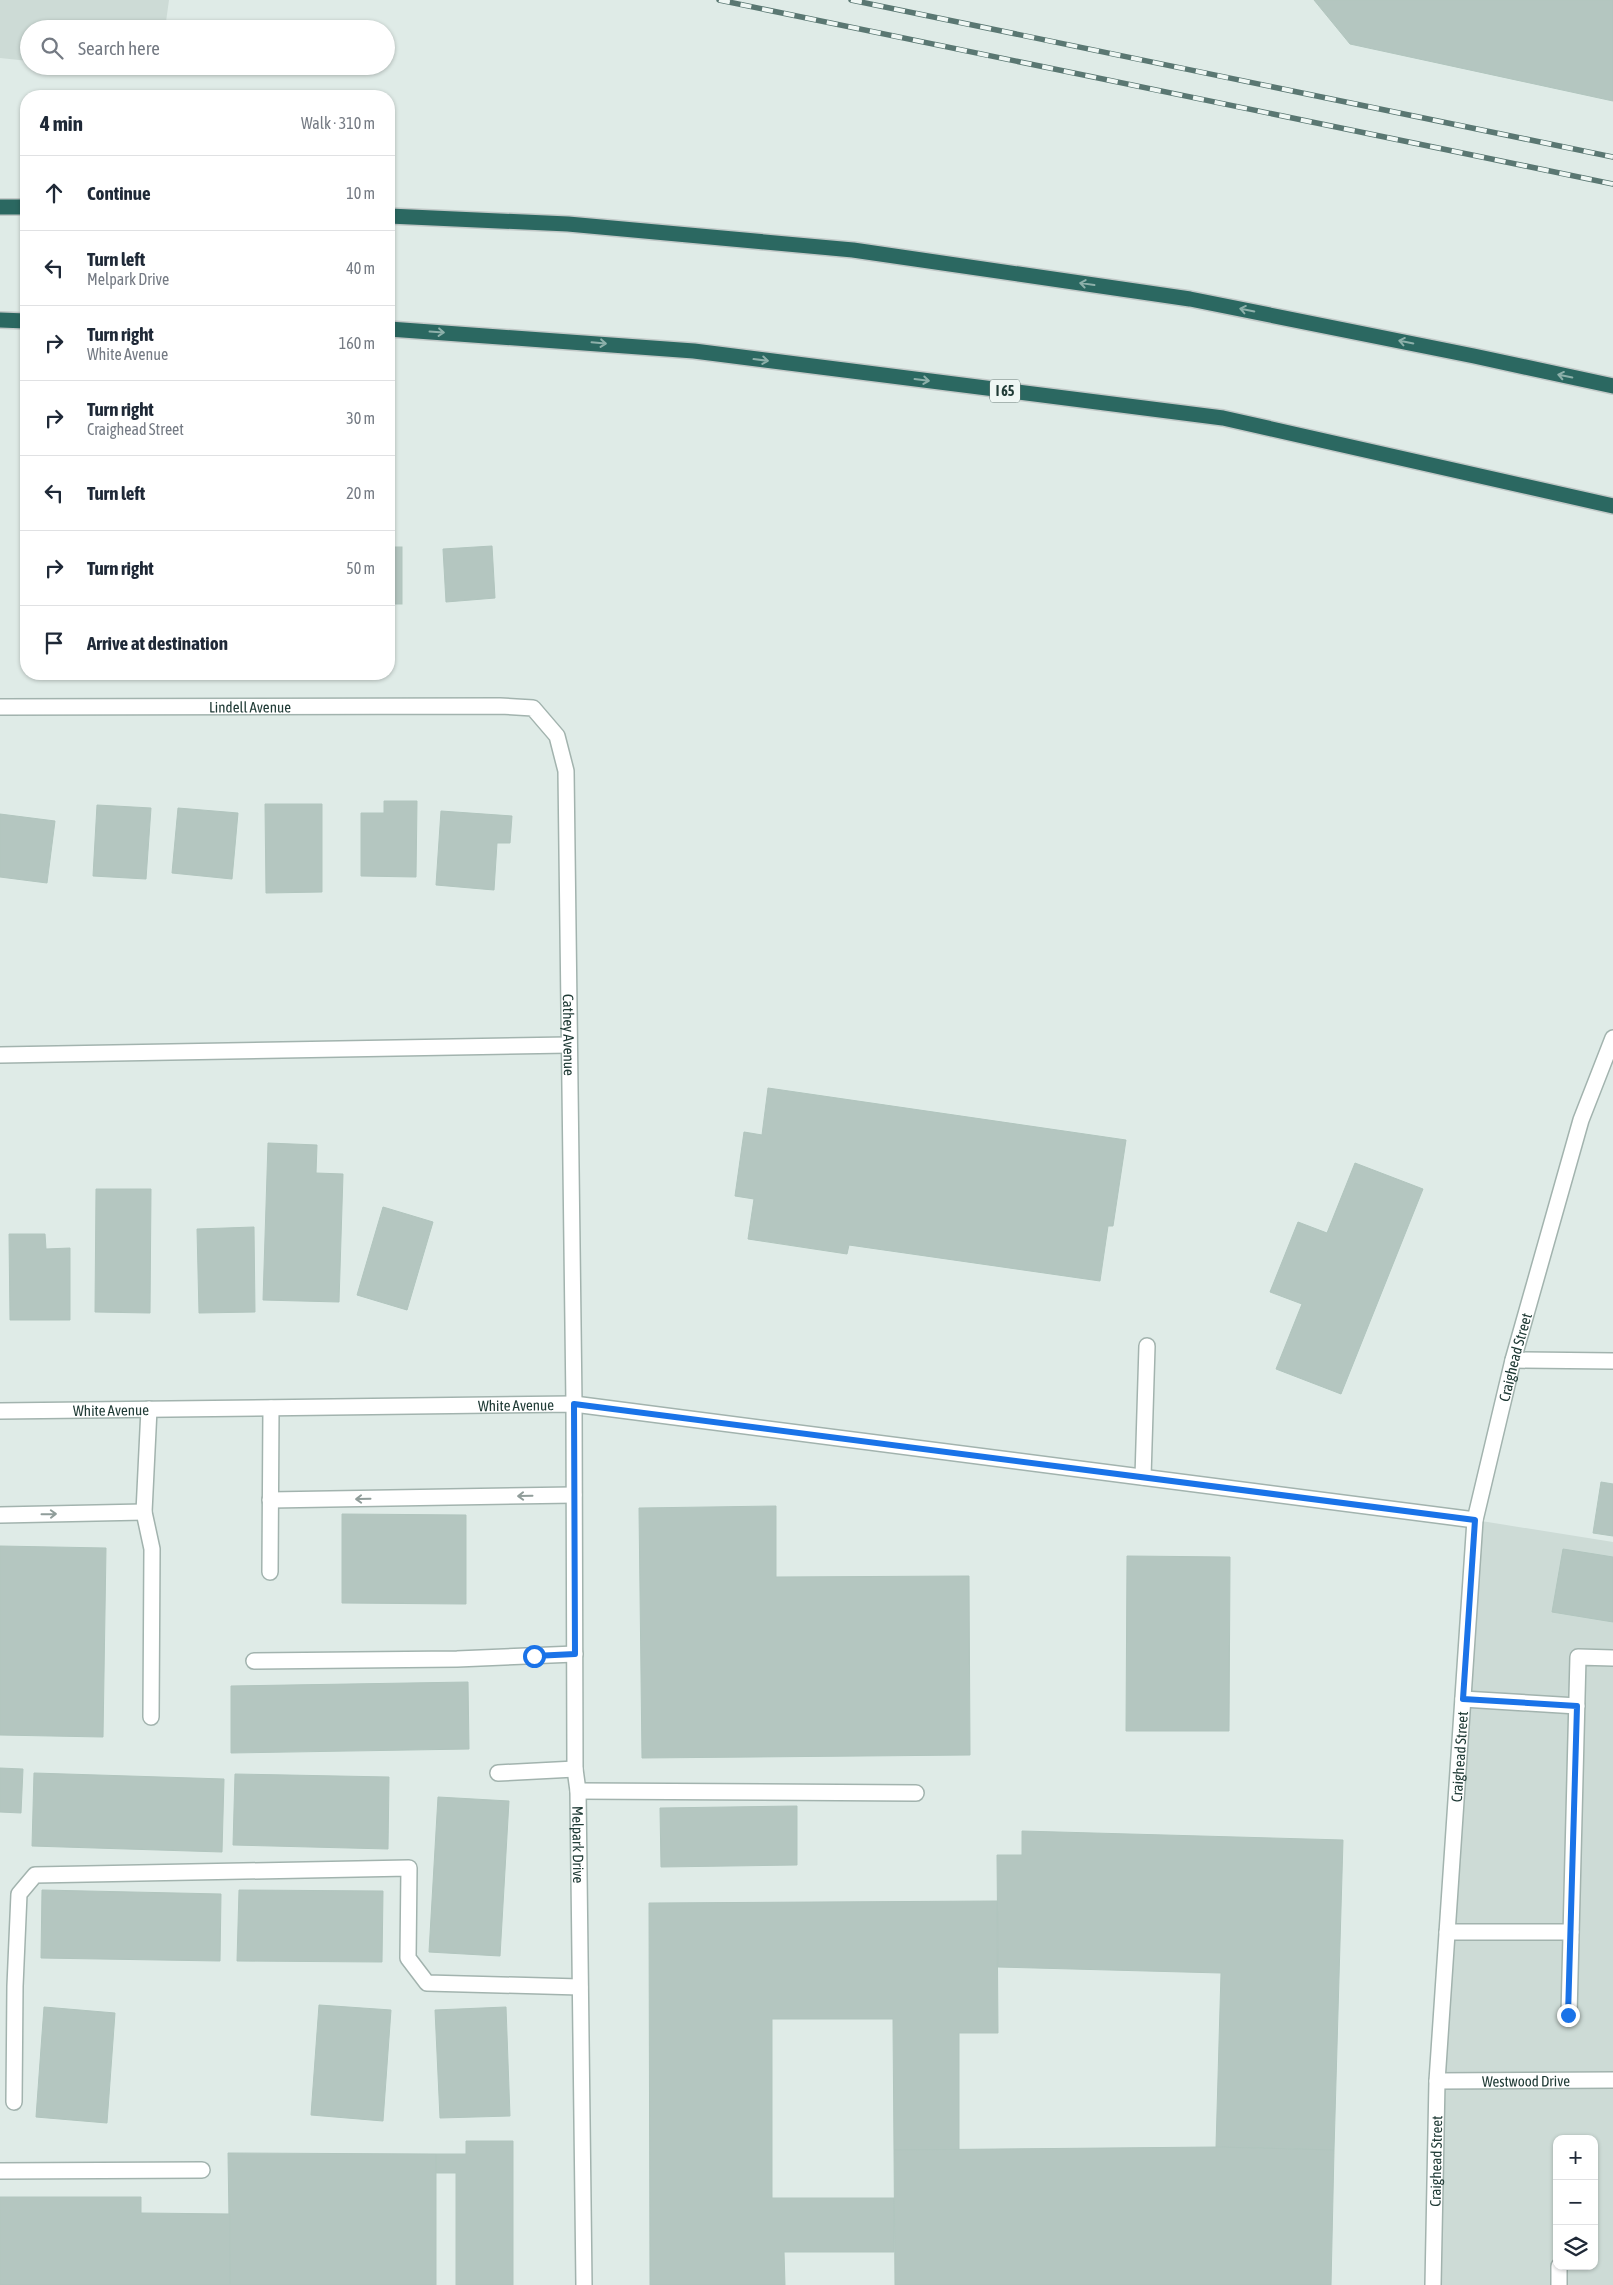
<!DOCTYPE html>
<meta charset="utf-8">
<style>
body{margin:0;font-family:"Asap Condensed",sans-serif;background:#f6f6f7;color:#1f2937}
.controls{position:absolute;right:15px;bottom:15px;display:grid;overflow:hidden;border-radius:10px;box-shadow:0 1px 4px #0004}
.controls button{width:45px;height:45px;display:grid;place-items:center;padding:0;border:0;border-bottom:1px solid #e0e1e3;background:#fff;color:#1f2937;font:25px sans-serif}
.stop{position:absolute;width:15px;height:15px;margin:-11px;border:4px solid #1a73e8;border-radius:50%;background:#fff}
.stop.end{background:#1a73e8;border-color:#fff;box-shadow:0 1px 5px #0008}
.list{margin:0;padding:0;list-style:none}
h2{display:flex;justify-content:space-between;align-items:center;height:65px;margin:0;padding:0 20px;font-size:21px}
h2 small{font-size:16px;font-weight:400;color:#747a83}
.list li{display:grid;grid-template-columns:32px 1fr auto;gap:15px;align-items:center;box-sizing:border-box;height:75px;padding:0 20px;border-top:1px solid #e0e1e3}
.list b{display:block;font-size:19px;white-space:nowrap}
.list p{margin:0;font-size:16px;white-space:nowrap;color:#747a83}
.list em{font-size:16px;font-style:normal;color:#747a83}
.icon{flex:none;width:28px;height:28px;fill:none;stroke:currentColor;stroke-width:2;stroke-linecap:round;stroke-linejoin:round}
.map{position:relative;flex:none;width:1613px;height:2285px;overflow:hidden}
.search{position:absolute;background:#fff;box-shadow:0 1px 4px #0004;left:20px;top:20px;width:375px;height:55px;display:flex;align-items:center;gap:12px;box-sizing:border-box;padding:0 18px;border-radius:28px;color:#747a83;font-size:19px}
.panel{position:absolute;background:#fff;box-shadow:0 1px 4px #0004;left:20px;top:90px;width:375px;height:590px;border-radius:20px}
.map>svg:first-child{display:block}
.built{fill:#cddbd6;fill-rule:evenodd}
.building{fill:#b4c6c0;stroke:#b1c5be}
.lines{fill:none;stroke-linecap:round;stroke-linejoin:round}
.minor-casing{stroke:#a2b3ae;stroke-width:18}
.highway-casing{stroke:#c1c8c7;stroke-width:18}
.minor{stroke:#fff;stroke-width:15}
.highway{stroke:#2b6861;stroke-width:15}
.rail-casing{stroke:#5a7772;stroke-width:5.5}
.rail{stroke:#eff7f4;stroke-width:4;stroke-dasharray:11;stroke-linecap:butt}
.oneway{stroke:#8db0aa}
.oneway2{stroke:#909d9a}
.route{stroke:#1a73e8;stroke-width:6}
.labels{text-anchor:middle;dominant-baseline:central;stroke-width:4;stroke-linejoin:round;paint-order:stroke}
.shield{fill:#eff7f4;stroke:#5e736f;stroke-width:1}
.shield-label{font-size:14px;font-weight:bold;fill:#203b36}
.street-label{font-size:15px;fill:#203b36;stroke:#eff7f4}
</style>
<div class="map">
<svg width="1613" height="2285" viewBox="0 0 1613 2285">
<rect width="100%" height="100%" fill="#dfebe7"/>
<g class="built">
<path d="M0 0H169L165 29H29V61L0 58Z"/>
<path d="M84 66H160L159 74Z"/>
<path d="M1475 1520 1613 1542V2285H1433ZM1557 2139H1594V2266H1557Z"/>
</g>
<g class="building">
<path d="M1314 0H1613V101L1350 44Z"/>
<path d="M492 546 495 598 446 602 443 549Z"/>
<rect x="389" y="547" width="13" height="57"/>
<path d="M384 801H417L416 877 361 876V813H384Z"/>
<path d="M265 804H322V892L266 893Z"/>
<path d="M97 805 151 808 146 879 93 876Z"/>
<path d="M178 808 238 813 232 879 172 873Z"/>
<path d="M441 811 512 816 510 843H497L494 890 436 885Z"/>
<path d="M0 814 55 821 47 883 0 877Z"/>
<path d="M768 1088 1126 1140 1113 1226H1108L1100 1281 849 1245 847 1254 748 1239 754 1199 735 1196 744 1132 762 1135Z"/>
<path d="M268 1143 317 1145 316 1173 343 1174 339 1302 263 1300Z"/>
<path d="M1355 1163 1423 1189 1341 1394 1276 1369 1302 1304 1270 1292 1298 1222 1327 1233Z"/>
<path d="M96 1189H151L150 1313 95 1312Z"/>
<path d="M383 1207 433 1222 407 1310 357 1295Z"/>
<path d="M254 1227 255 1312 199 1313 197 1229Z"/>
<path d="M9 1234H45L46 1249 70 1248V1320H10Z"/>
<path d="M1601 1482 1613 1484V1536L1593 1533Z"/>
<path d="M776 1506V1577L969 1576 970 1755 642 1758 639 1508Z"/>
<path d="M342 1514 466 1515V1604L342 1603Z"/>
<path d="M0 1546 106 1548 103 1737 0 1735Z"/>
<path d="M1563 1549 1613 1557V1622L1552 1612Z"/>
<path d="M1127 1556 1230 1557 1229 1731H1126Z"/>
<path d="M468 1682 469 1749 231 1753V1686Z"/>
<path d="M0 1768 23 1769 21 1813 0 1812Z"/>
<path d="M34 1773 224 1779 222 1852 32 1846Z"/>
<path d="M235 1774 389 1777 388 1849 233 1845Z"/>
<path d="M438 1797 509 1801 500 1956 429 1952Z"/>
<path d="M797 1806V1865L661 1867 660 1808Z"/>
<path d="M1022 1831 1343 1840 1334 2150 1216 2147 1221 1973 998 1967 997 1855H1022Z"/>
<path d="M42 1890 221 1894 220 1961 41 1958Z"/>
<path d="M239 1890 383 1891 382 1962 237 1961Z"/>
<path d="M997 1901 998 2033H959V2150H894L893 2019H772V2198H894V2252H784L785 2285H650L649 1903Z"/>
<path d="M319 2005 391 2010 383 2121 311 2115Z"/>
<path d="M44 2007 115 2013 107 2123 36 2117Z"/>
<path d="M506 2007 510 2116 440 2118 435 2010Z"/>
<path d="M466 2141H513V2285H456V2173H436V2154H466Z"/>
<path d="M1216 2147 1334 2150 1331 2285H895L894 2150Z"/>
<path d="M228 2153 436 2154V2285H230Z"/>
<path d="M0 2197H141V2213L230 2214V2285H0Z"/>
</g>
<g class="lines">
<g class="minor-casing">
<g id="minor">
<path id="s1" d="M0 707 500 706 533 708 557 736 566 771 574 1404 575 1769 578 1791 584 2285"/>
<path d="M0 1055 569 1045"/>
<path d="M1513 1360 1613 1361"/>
<path d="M149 1409 144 1512 152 1549 151 1717"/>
<path id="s2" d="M0 1411 574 1404 1475 1520"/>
<path d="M1143 1477 1147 1346"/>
<path d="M270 1500 574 1495"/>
<path d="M0 1515 144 1512"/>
<path d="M270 1572 271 1408"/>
<path d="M254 1661 457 1659 575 1654"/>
<path d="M1463 1699 1577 1706"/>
<path d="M498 1773 575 1769"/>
<path d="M578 1791 916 1793"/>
<path d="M1447 1932H1571"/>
<path d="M1569 2015 1578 1657 1613 1658"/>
<path id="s3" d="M1437 2081 1613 2080"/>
<path d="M14 2102 15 1986 19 1894 35 1875 409 1868 408 1958 427 1983 580 1987"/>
<path d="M0 2171 202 2170"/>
<path d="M1559 2266V2285"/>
<path id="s4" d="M1433 2285 1437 2081 1475 1520 1513 1360 1581 1120 1613 1038"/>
</g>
</g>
<g class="highway-casing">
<g id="highway">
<path d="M0 207H26"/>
<path d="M389 216 568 224 853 250 1190 299 1474 356 1613 386"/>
<path d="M0 320 26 321"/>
<path d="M389 329 694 351 1223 418 1613 506"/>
</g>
</g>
<use href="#minor" class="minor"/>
<use href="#highway" class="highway"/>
<g class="rail-casing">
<g id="rail">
<path d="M719 0 1613 184"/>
<path d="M851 0 1613 157"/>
</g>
</g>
<use href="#rail" class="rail"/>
</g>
<defs><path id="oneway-shaft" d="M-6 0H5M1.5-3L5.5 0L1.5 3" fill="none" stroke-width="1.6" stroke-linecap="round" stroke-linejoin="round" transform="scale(1.25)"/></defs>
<g class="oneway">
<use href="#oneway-shaft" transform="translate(1087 284) rotate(-172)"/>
<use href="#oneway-shaft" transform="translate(1247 310) rotate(-169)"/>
<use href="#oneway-shaft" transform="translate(437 332) rotate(4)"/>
<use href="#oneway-shaft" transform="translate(1406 342) rotate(-169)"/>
<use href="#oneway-shaft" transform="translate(599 343) rotate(5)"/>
<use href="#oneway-shaft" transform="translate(761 360) rotate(7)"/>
<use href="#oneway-shaft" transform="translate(1565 376) rotate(-168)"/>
<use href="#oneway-shaft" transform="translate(922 380) rotate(7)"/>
</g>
<g class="oneway2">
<use href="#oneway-shaft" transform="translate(525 1496) rotate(179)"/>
<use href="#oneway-shaft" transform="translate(363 1499) rotate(179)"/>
<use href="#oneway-shaft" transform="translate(49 1514) rotate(-1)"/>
</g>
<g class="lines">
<path class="route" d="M534 1656 575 1654 574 1404 1475 1520 1463 1699 1577 1706 1568 2015"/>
</g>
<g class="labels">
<rect class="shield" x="990" y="379.5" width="30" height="23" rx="4"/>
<g class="shield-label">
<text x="1005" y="391">I 65</text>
</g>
<g class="street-label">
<text stroke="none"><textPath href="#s1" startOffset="250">Lindell Avenue</textPath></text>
<text stroke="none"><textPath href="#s1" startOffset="870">Cathey Avenue</textPath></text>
<text stroke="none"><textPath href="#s4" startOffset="934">Craighead Street</textPath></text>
<text stroke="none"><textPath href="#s2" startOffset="516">White Avenue</textPath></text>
<text stroke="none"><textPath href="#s2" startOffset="111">White Avenue</textPath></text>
<text stroke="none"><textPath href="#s4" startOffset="529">Craighead Street</textPath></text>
<text stroke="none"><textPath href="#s1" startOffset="1680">Melpark Drive</textPath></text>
<text stroke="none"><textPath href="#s3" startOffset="89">Westwood Drive</textPath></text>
<text stroke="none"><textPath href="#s4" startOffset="124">Craighead Street</textPath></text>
</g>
</g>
</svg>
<div class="controls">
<button>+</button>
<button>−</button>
<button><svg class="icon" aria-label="layers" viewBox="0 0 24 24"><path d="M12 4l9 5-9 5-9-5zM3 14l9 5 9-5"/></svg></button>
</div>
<div class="stop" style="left:534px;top:1656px"></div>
<div class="stop end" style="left:1568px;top:2015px"></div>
<div class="search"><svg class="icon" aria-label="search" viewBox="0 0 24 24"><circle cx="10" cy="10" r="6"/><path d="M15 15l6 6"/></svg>Search here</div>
<section class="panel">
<h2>4 min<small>Walk · 310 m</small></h2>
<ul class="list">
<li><svg class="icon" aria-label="ahead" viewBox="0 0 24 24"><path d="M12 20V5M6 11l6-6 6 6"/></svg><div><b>Continue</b></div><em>10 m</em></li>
<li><svg class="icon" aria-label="left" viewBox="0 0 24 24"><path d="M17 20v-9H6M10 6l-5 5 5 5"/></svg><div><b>Turn left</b><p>Melpark Drive</p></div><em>40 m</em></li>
<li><svg class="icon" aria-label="right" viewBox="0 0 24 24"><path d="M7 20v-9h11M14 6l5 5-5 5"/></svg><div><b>Turn right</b><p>White Avenue</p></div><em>160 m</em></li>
<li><svg class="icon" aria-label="right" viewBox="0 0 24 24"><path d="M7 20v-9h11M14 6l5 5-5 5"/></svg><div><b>Turn right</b><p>Craighead Street</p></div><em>30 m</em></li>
<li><svg class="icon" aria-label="left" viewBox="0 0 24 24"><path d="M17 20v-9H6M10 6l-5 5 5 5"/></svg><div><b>Turn left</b></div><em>20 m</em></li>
<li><svg class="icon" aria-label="right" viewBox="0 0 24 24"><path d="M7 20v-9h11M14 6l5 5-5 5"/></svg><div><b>Turn right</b></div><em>50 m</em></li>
<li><svg class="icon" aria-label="arrive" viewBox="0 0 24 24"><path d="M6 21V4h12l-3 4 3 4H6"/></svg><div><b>Arrive at destination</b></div></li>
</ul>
</section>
</div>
